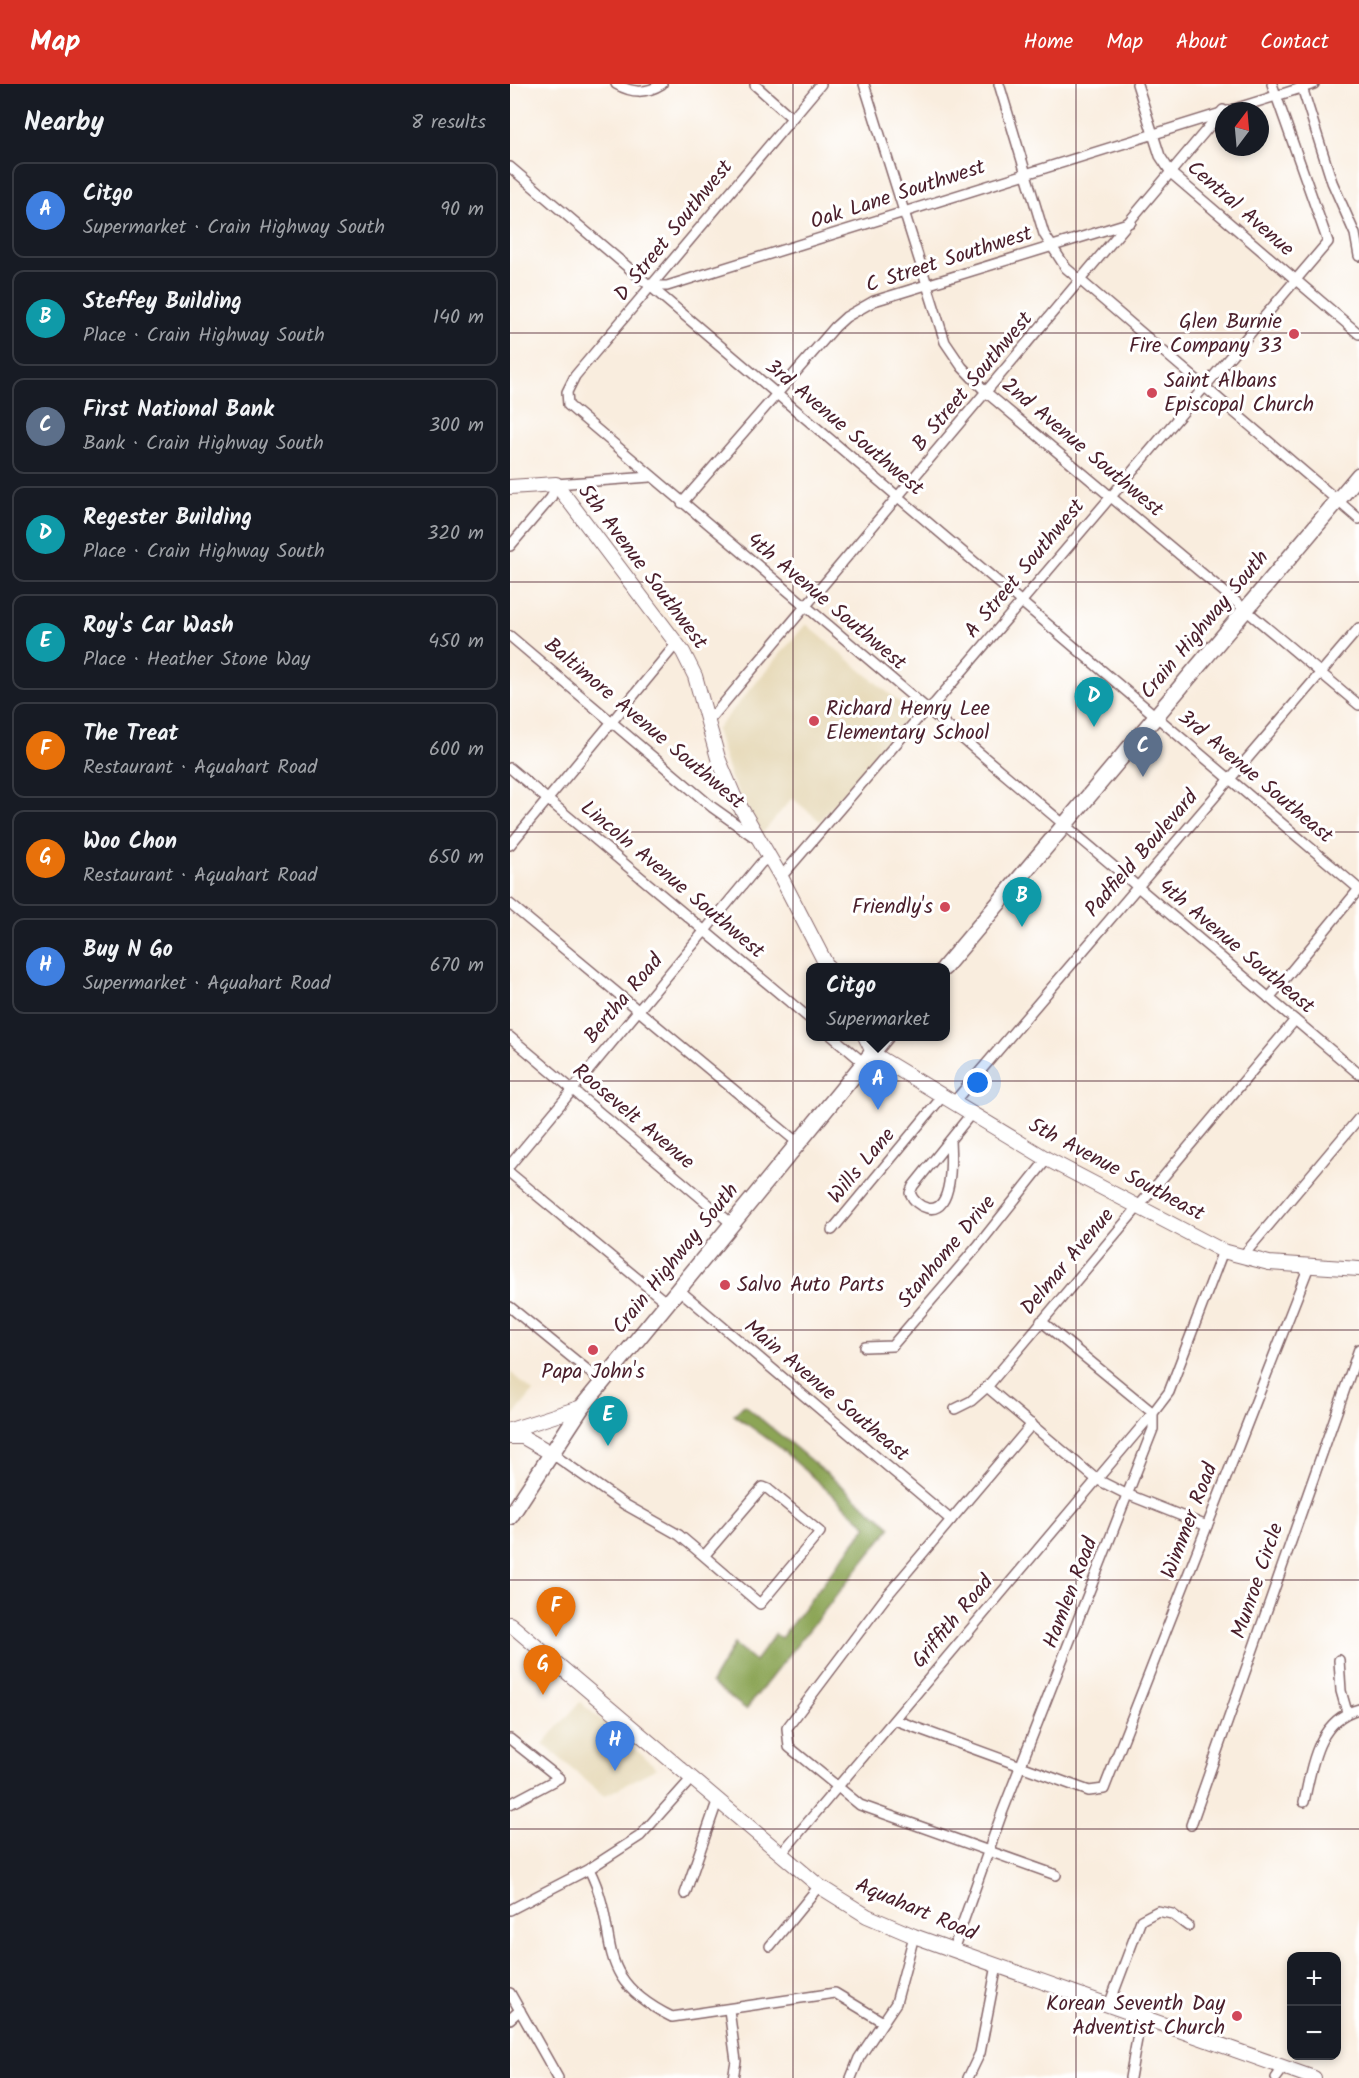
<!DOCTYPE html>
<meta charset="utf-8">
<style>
body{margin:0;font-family:Kalam,sans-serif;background:#20242c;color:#f1f3f6}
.controls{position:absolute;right:18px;bottom:18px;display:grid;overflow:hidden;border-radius:12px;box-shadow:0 3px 9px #0003}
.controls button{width:54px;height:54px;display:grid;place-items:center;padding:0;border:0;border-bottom:2px solid #363941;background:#171b24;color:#f1f3f6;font:30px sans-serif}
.compass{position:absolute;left:705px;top:18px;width:54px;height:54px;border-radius:50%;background:#171b24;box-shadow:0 3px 9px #0003;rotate:16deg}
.you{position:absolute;left:468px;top:999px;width:21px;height:21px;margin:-15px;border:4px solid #fff;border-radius:50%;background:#1a73e8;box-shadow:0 0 0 9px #1a73e833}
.badge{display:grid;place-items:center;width:39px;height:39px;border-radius:50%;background:#d93025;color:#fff;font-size:20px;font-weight:700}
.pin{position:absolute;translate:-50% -50px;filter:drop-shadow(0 2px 3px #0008)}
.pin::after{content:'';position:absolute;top:32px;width:21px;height:18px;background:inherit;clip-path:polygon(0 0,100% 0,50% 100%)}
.popup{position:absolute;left:296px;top:879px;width:144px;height:78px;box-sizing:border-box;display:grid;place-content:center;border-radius:12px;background:#171b24;filter:drop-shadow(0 2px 4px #0005);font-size:20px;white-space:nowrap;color:#9ea1a6}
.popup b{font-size:22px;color:#f1f3f6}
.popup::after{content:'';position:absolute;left:50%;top:100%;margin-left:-12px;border:12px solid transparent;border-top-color:#171b24}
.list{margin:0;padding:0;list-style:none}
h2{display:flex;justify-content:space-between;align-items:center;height:78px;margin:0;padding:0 24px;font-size:26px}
h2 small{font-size:20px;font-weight:400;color:#9ea1a6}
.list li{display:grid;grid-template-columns:39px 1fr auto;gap:18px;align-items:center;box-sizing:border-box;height:96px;margin:0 12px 12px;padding:0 12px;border:2px solid #363941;border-radius:12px}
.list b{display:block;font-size:22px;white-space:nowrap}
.list p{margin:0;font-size:20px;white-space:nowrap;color:#9ea1a6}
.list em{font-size:20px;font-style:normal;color:#9ea1a6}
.map{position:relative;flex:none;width:849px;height:1994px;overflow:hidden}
header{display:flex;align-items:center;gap:36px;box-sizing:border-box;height:84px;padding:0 30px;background:#d93025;color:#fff}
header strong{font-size:28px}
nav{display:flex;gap:33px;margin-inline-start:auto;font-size:21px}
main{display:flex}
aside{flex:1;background:#171b24}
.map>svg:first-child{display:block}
.built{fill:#e7daba}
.forest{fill:#8ca556;stroke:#6b6240;stroke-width:1.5}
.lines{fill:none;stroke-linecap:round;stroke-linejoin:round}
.street-casing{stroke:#87676a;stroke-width:12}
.secondary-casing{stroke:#87676a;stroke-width:16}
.primary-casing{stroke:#87676a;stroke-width:18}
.street{stroke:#fff;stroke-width:9}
.secondary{stroke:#fff;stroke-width:14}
.primary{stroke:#fff;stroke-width:15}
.grid{fill:none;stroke:#4a1f2b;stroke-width:1.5;stroke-opacity:0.55}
.poi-dot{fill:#d1495b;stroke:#fff;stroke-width:2}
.labels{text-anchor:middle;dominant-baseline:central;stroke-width:6;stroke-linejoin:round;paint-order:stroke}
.street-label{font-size:21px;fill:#4a1f2b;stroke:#fff}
.poi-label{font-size:21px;fill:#4a1f2b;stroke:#fff;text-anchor:end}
</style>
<header>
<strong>Map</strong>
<nav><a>Home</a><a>Map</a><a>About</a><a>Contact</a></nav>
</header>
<main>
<aside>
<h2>Nearby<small>8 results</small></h2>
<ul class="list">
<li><span class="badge" style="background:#3f7fe0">A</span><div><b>Citgo</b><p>Supermarket · Crain Highway South</p></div><em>90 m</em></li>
<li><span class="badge" style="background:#0f9aa8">B</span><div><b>Steffey Building</b><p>Place · Crain Highway South</p></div><em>140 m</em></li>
<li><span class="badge" style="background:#5c6f8a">C</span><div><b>First National Bank</b><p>Bank · Crain Highway South</p></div><em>300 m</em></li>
<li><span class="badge" style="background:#0f9aa8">D</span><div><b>Regester Building</b><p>Place · Crain Highway South</p></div><em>320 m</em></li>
<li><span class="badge" style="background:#0f9aa8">E</span><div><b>Roy's Car Wash</b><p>Place · Heather Stone Way</p></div><em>450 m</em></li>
<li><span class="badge" style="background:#e8710a">F</span><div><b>The Treat</b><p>Restaurant · Aquahart Road</p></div><em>600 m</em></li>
<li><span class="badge" style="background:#e8710a">G</span><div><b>Woo Chon</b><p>Restaurant · Aquahart Road</p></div><em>650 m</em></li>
<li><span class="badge" style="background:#3f7fe0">H</span><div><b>Buy N Go</b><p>Supermarket · Aquahart Road</p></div><em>670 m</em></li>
</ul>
</aside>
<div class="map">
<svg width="849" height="1994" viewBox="0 0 849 1994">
<rect width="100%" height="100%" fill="#fff"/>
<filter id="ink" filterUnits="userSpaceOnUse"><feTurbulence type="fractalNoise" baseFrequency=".0167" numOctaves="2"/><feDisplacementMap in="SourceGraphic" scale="12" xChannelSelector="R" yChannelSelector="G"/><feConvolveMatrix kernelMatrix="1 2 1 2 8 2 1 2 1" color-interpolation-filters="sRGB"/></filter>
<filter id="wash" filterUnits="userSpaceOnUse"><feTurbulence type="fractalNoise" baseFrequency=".008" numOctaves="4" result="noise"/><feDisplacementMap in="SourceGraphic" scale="24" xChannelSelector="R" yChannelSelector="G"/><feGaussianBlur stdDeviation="1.35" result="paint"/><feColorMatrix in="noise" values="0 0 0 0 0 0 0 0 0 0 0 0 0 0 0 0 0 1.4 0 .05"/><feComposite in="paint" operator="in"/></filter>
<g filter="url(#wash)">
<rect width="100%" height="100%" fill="#f9edde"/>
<g class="built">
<path d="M296 540 401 628 310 737 282 714 252 750 221 695 206 646Z"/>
<path d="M0 1288 23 1308 0 1336Z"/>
<path d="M70 1618 147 1684 94 1712 33 1660Z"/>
</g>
<path class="forest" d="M234 1321 381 1443 236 1625 201 1599 224 1560 245 1577 265 1550 271 1554 357 1442 269 1363 224 1331Z"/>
</g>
<g filter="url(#ink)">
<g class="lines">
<g class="street-casing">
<g id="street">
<path d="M106 0C122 9 136 10 152 0"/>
<path d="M311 0 65 292 57 308 58 321 849 990"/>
<path d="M354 0 435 258 452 283 477 309 849 621"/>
<path d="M489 0 534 150 556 184 849 435"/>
<path d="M627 0 650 72 662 90 849 250"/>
<path d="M791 0 822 98 845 150 849 172"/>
<path d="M245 1 282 34"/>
<path d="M0 83 849 805"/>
<path d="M143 202H157L804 0"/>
<path d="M172 419 325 243 336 233 364 217 621 138"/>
<path d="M0 462 41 414 46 400 140 393"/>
<path d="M0 552 202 723 247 755"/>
<path d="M198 638 713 26"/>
<path d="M0 684 300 935"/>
<path d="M0 761 167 559"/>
<path d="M271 793 410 632 425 619 818 158 762 0"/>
<path d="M0 820 288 1059"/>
<path d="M759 914 849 805"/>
<path d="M322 952 354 979"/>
<path d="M0 953 222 1140"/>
<path d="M443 1019 849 544"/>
<path d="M440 1056C441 1072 444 1131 417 1124 409 1122 403 1116 400 1109L403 1102 461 1030"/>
<path d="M0 1081 251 779 259 774"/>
<path d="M0 1089 157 1219"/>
<path d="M322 1146 432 1013"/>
<path d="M732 1173 849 1034"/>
<path d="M168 1205 441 1436"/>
<path d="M0 1223 92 1298"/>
<path d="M355 1263 382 1262 467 1163 537 1075"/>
<path d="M477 1303 586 1395 614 1409 697 1442"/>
<path d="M445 1325 461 1317 477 1303 785 936"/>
<path d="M522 1340 375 1514 277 1644 279 1663 350 1721 546 1791"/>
<path d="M41 1369 114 1420 169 1451 194 1472 253 1403 258 1405 310 1448 250 1520 194 1472"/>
<path d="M829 1576 831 1607 837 1628"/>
<path d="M385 1636 579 1707 594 1705 799 1182"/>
<path d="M0 1655 49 1694 0 1720"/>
<path d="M794 1718C802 1682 807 1636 849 1625"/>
<path d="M681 1741 849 1265"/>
<path d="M271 1770 643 1329 531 1237"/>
<path d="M79 1785C113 1852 77 1891 162 1933L325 1909 373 1938"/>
<path d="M175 1810 208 1715"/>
<path d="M0 1826 79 1785 130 1752 182 1694"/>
<path d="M260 1862 309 1802"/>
<path d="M443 1866 492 1729 643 1345V1329L659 1308 713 1167"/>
<path d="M0 1909 48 1994"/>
<path d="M599 1921 631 1836 648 1827 662 1830 678 1842"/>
<path d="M219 1926 226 1977 223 1994"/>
<path d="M0 1935 10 1926"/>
<path d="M341 1994 349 1974 386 1919 404 1852"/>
<path d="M458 1994 470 1969 487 1881"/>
<path d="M620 1994 631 1933"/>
<path d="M766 1994 774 1983"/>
</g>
</g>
<g class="secondary-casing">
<g id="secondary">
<path d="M0 403 46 400 173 568 185 592 208 674 224 712 271 793 318 884"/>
<path d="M355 952 363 968 370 974 537 1075 713 1167 759 1179 849 1185"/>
<path d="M0 1346 72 1323"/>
<path d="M0 1353H13L41 1369"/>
<path d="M0 1540 309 1802 357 1832 404 1852 804 1994"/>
</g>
</g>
<g class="primary-casing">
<g id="primary">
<path d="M434 884 849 391"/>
<path d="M0 1433 72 1323 376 952"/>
</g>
</g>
<use href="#street" class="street"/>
<use href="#secondary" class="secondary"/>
<use href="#primary" class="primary"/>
</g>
</g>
<path class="grid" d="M283 0V1994M566 0V1994M0 249H849M0 498H849M0 748H849M0 997H849M0 1246H849M0 1496H849M0 1745H849"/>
<g class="poi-dot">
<circle cx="784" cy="250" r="6"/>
<circle cx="642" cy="309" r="6"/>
<circle cx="304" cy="637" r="6"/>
<circle cx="435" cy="823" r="6"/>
<circle cx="215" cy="1201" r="6"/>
<circle cx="83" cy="1266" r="6"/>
<circle cx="727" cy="1932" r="6"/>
</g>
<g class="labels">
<g class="street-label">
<text transform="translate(388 111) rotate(-18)">Oak Lane Southwest</text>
<text transform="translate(730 125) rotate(41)">Central Avenue</text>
<text transform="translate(164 147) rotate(-51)">D Street Southwest</text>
<text transform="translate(439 176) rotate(-18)">C Street Southwest</text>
<text transform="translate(463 298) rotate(-50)">B Street Southwest</text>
<text transform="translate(334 344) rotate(40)">3rd Avenue Southwest</text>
<text transform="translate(572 364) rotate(40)">2nd Avenue Southwest</text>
<text transform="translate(132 483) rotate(53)">5th Avenue Southwest</text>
<text transform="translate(515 485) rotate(-50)">A Street Southwest</text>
<text transform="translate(316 518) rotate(40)">4th Avenue Southwest</text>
<text transform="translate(695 541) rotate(-50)">Crain Highway South</text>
<text transform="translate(134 640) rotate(40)">Baltimore Avenue Southwest</text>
<text transform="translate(745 693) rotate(40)">3rd Avenue Southeast</text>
<text transform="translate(632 770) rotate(-49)">Padfield Boulevard</text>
<text transform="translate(162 796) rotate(40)">Lincoln Avenue Southwest</text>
<text transform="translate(726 863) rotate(40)">4th Avenue Southeast</text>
<text transform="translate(114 915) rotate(-50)">Bertha Road</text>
<text transform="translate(123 1033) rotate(40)">Roosevelt Avenue</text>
<text transform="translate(352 1082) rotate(-50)">Wills Lane</text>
<text transform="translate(606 1086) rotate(28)">5th Avenue Southeast</text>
<text transform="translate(437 1168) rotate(-50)">Stanhome Drive</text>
<text transform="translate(166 1175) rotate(-51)">Crain Highway South</text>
<text transform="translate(558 1178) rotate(-50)">Delmar Avenue</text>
<text transform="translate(316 1307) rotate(40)">Main Avenue Southeast</text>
<text transform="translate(680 1437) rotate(-69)">Wimmer Road</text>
<text transform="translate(748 1497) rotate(-71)">Munroe Circle</text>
<text transform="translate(561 1509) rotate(-69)">Hamlen Road</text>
<text transform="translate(443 1538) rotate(-50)">Griffith Road</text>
<text transform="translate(406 1826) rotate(23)">Aquahart Road</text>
</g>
<g class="poi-label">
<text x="772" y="238">Glen Burnie<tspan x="772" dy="24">Fire Company 33</tspan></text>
<text x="654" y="297" text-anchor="start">Saint Albans<tspan x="654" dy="24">Episcopal Church</tspan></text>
<text x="316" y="625" text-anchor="start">Richard Henry Lee<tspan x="316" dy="24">Elementary School</tspan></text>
<text x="423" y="823">Friendly's</text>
<text x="227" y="1201" text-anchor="start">Salvo Auto Parts</text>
<text x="83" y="1288" text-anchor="middle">Papa John's</text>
<text x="715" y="1920">Korean Seventh Day<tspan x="715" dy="24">Adventist Church</tspan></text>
</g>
</g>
</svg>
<div class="controls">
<button>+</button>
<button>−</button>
</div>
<svg class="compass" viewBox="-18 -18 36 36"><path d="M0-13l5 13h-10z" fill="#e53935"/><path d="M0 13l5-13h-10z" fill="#9ea1a6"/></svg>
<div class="you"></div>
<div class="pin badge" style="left:368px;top:1026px;background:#3f7fe0">A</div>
<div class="popup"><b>Citgo</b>Supermarket</div>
<div class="pin badge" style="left:512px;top:843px;background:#0f9aa8">B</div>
<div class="pin badge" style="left:633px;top:693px;background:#5c6f8a">C</div>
<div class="pin badge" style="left:584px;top:643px;background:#0f9aa8">D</div>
<div class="pin badge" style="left:98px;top:1362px;background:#0f9aa8">E</div>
<div class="pin badge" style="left:46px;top:1553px;background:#e8710a">F</div>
<div class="pin badge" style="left:33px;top:1611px;background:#e8710a">G</div>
<div class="pin badge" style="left:105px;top:1687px;background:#3f7fe0">H</div>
</div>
</main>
